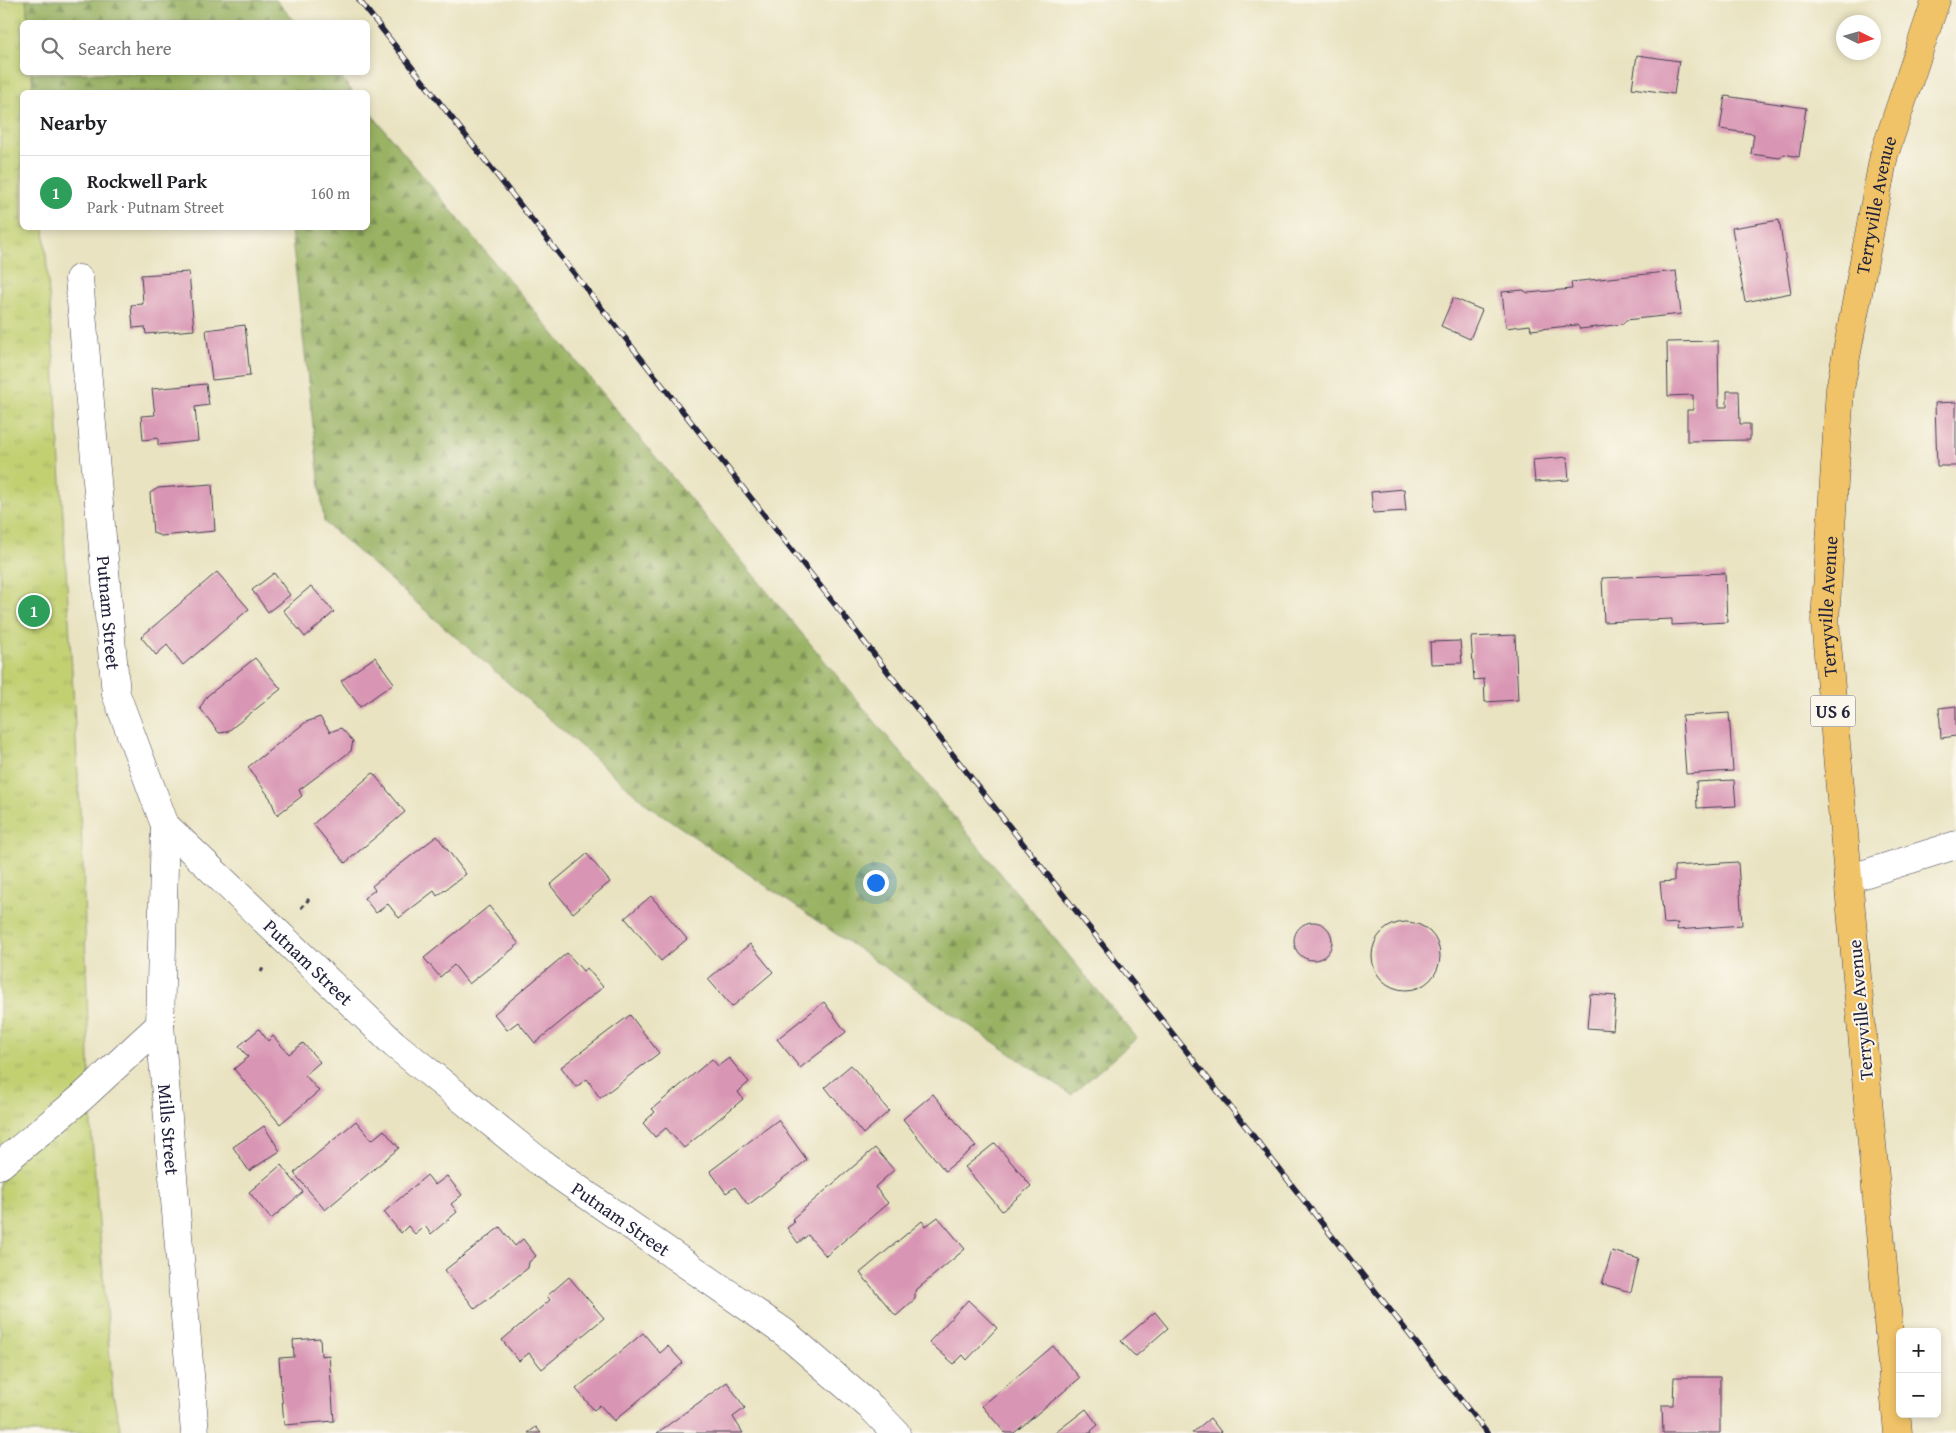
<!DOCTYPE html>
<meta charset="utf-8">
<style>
body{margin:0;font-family:"Gentium Book Plus",serif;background:#f2f2f2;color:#202124}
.controls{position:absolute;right:15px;bottom:15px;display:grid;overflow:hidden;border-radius:8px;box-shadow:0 2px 8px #0003}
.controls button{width:45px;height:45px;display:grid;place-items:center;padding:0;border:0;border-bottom:1px solid #e0e0e0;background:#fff;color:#202124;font:25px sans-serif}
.compass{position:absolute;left:1836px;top:15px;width:45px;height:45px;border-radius:50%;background:#fff;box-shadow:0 2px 8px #0003;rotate:95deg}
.you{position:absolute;left:875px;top:882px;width:18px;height:18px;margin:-12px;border:4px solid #fff;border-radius:50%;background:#1a73e8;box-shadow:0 0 0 8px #1a73e833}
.badge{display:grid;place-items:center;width:32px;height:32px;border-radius:50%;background:#ea580c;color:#fff;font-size:16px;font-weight:700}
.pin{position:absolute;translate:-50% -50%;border:2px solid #fff;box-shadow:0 1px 5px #0006}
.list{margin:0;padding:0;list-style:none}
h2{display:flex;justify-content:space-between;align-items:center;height:65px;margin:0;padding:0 20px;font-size:21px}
h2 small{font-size:16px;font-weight:400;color:#757577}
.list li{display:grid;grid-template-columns:32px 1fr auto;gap:15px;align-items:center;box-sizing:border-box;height:75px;padding:0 20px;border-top:1px solid #e0e0e0}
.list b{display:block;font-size:19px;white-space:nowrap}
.list p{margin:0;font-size:16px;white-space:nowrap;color:#757577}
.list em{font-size:16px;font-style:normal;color:#757577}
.icon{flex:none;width:28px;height:28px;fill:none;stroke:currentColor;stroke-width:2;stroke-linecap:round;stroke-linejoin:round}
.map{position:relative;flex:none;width:1956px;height:1433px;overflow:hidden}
.search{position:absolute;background:#fff;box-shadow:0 2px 8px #0003;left:20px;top:20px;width:350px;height:55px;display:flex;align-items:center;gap:12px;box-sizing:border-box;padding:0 18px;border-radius:8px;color:#757577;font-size:19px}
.panel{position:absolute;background:#fff;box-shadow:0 2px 8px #0003;left:20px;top:90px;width:350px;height:140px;border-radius:8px}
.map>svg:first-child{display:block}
.grass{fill:url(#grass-tufts);stroke:#727956}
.forest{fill:url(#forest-firs);stroke:#5e6a50}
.building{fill:#d996b4}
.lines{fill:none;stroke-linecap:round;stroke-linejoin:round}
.minor-casing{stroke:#403f4f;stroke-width:29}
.trunk-casing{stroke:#403f4f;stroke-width:29}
.path{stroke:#403f4f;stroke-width:3;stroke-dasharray:4 4;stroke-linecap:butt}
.minor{stroke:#fff;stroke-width:28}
.trunk{stroke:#f0c369;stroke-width:28}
.rail-casing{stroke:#22223b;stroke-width:5.5}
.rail{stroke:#fbf7ec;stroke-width:4;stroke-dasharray:11;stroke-linecap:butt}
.labels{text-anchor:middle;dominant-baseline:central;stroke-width:4;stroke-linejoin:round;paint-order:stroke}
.shield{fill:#fbf7ec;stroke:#636270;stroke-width:1}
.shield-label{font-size:18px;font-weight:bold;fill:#22223b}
.street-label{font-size:19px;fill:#22223b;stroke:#fbf7ec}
</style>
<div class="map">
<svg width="1956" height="1433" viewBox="0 0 1956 1433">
<defs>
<pattern id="grass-tufts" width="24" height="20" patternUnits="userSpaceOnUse" patternTransform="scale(1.25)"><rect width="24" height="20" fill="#c2d072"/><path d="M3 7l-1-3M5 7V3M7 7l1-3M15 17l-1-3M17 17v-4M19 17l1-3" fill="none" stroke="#a6b264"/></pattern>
<pattern id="forest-firs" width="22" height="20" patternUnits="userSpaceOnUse" patternTransform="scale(1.25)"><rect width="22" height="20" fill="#99b264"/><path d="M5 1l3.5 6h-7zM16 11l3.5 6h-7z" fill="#7c9054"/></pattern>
</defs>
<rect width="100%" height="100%" fill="#fbf7ec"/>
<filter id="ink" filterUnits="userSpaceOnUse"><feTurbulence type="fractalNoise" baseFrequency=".02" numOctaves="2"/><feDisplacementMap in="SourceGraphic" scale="10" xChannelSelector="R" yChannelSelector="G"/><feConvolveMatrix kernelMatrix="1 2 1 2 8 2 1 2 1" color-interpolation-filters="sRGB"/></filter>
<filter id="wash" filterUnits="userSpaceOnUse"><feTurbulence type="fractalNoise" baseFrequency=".0096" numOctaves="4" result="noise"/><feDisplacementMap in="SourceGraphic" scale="20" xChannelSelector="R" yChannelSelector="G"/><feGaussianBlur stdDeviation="1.12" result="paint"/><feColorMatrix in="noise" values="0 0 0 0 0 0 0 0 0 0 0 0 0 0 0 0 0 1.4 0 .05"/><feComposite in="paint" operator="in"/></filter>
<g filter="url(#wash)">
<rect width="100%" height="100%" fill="#e9e3c1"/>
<path class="grass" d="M0 0H26L28 22H22V72L32 73 33 92H22V228H44L54 361 83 862 91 1126 113 1395 121 1433H0Z"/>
<g class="forest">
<path d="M26 0H276L295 22H28Z"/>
<path d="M32 73H337L353 92H33Z"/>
<path d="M368 110 1137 1038 1071 1095 648 805 324 522 291 230 260 228H368Z"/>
</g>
<g id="blocks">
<g class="building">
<path d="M1637 55 1679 61 1674 94 1632 88Z"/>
<path d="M1725 96 1806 108 1799 157 1784 154 1780 158 1751 154 1754 134 1720 129Z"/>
<path d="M1779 220 1791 293 1745 302 1732 228Z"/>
<path d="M1676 271 1681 314 1626 320 1623 324 1580 329 1577 325 1531 330 1530 325 1506 328 1502 292 1523 290 1528 293 1572 289 1571 282Z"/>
<path d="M189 272 194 330 146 334 145 327 133 328 131 305 143 304 141 275Z"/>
<path d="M1453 298 1482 310 1470 339 1441 326Z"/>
<path d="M245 325 250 376 212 380 206 330Z"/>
<path d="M1718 341 1719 407H1727V391H1739L1740 424H1750V440L1687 441V410H1693V395L1668 396 1667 342Z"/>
<path d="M206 384 209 405 195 407 198 441 158 445V438L143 440 141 416 155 415 152 389Z"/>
<path d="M1956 402V466H1937L1935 403Z"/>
<path d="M1567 457 1569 480 1535 482 1533 460Z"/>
<path d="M212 484 215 531 161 536 153 533 150 493 158 488Z"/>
<path d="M1404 489 1406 511 1373 513 1371 492Z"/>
<path d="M217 572 249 609 183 665 167 645 156 655 141 637Z"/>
<path d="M274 573 290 595 268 612 252 590Z"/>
<path d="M1725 573 1727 622 1672 625V619L1604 622 1602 578Z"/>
<path d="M311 586 334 612 305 637 283 610Z"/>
<path d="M1515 635 1518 700 1485 702 1484 679 1474 680 1471 637Z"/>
<path d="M1460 641 1462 663 1431 664 1430 642Z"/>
<path d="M375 657 394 683 360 707 341 681Z"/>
<path d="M255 658 281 689 227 732 219 733 200 708 207 696Z"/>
<path d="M1956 706V736L1941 738 1939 708Z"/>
<path d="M1729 713 1733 771 1686 774 1682 716Z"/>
<path d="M320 717 330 732 341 728 353 741 351 751 299 790 302 796 277 815 270 798 248 767 306 722Z"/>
<path d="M373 773 405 812 345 863 313 824Z"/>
<path d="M1734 780 1736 806 1697 808 1696 782Z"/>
<path d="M437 836 466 874 437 896 434 891 399 918 388 904 376 913 364 898 375 890 372 886Z"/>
<path d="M587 854 610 882 573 913 550 885Z"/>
<path d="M1738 862 1742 925 1677 930 1678 923 1664 924 1660 882 1674 881V866Z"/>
<path d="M651 896 687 939 661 961 625 918Z"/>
<path d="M489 906 519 944 469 984 454 965 440 977 424 958Z"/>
<circle cx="1313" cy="941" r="19"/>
<circle cx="1406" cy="956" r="34"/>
<path d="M750 944 773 972 732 1007 708 979Z"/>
<path d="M567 953 583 971 587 968 603 987 535 1043 518 1022 507 1030 494 1014Z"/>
<path d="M1590 994 1616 996 1613 1030 1587 1028Z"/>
<path d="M824 1002 846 1032 800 1068 777 1039Z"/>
<path d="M630 1015 659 1053 600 1098 587 1079 576 1087 561 1067Z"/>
<path d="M259 1029 268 1041 273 1036 289 1054 303 1043 320 1062 305 1075 319 1091 280 1124 234 1069 248 1057 239 1046Z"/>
<path d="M729 1058 749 1082 738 1092 743 1099 684 1148 666 1128 655 1137 643 1123 655 1112 652 1109 712 1059 718 1066Z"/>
<path d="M851 1065 889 1111 863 1134 825 1087Z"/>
<path d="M933 1094 976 1146 945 1171 903 1119Z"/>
<path d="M778 1120 807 1160 748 1205 735 1187 726 1193 710 1171Z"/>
<path d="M356 1121 372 1140 384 1130 399 1148 325 1210 294 1173Z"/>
<path d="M264 1126 280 1151 249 1171 233 1147Z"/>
<path d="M995 1143 1031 1186 1002 1211 965 1167Z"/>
<path d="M875 1148 894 1170 875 1187 888 1203 826 1256 808 1235 798 1243 787 1228 795 1222 792 1219Z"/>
<path d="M281 1165 303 1192 271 1219 249 1192Z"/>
<path d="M427 1175 435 1185 447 1176 462 1195 451 1204 457 1212 431 1234 425 1226 415 1234 408 1226 401 1233 384 1212Z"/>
<path d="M938 1217 965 1249 915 1291V1299L896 1316 860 1273 922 1221 926 1226Z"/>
<path d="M500 1227 515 1246 523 1239 536 1256 529 1262 528 1268 475 1309 445 1270Z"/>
<path d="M1612 1251 1639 1259 1631 1292 1602 1284Z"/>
<path d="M569 1277 604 1318 542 1369 529 1353 519 1361 502 1340 550 1300 547 1296Z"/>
<path d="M968 1300 997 1328 967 1360 963 1355 954 1364 929 1342Z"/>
<path d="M1155 1312 1168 1328 1136 1356 1133 1354 1121 1341Z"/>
<path d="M643 1333 660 1353 668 1346 683 1363 614 1421 600 1405 594 1410 576 1389Z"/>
<path d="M320 1338 321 1356 329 1355 334 1421 284 1425 279 1358 294 1357 293 1340Z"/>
<path d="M1053 1346 1080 1378 1014 1433H1005L982 1406Z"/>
<path d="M1674 1377H1720V1433H1663L1662 1405H1673Z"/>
<path d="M727 1382 745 1408 733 1417 743 1433H657Z"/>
<path d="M1086 1409 1098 1425 1091 1431 1092 1433H1055Z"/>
<path d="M1210 1418 1222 1433H1192Z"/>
<path d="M536 1427 541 1433H528Z"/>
</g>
</g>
</g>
<g filter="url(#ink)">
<use href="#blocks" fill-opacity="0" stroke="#403f4f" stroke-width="1"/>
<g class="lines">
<g class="minor-casing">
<g id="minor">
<path id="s1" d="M79 279 116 694 165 825 394 1044 541 1163 785 1333 872 1408 896 1433"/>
<path id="s2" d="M165 825 160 1025 195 1433"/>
<path d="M1848 879 1956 845"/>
<path d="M0 1165 80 1099 160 1025"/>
</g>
</g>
<g class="trunk-casing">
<g id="trunk">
<path id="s3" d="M1898 1433 1825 621 1840 389 1884 155 1936 0"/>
</g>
</g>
<g class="path">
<path d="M301 908 309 899"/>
<path d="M261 972 264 966"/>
</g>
<use href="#minor" class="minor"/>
<use href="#trunk" class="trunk"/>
<g class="rail-casing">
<path id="rail" d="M359 0 1487 1433"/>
</g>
<use href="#rail" class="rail"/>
</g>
</g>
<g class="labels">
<rect class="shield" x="1810.5" y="695.5" width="45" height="31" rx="4"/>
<g class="shield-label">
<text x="1833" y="711">US 6</text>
</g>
<g class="street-label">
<text stroke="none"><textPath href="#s3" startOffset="1235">Terryville Avenue</textPath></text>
<text stroke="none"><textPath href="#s3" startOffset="830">Terryville Avenue</textPath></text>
<text stroke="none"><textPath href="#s1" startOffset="335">Putnam Street</textPath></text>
<text stroke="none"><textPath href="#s1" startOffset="755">Putnam Street</textPath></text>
<text transform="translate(1860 1010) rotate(-95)">Terryville Avenue</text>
<text stroke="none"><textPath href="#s2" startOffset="305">Mills Street</textPath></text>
<text stroke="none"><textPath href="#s1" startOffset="1160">Putnam Street</textPath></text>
</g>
</g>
</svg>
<div class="controls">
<button>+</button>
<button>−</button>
</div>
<svg class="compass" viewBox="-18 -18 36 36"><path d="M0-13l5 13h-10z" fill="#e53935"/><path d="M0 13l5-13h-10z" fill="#757577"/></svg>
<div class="you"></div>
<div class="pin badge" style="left:34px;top:611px;background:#2e9e5b">1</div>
<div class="search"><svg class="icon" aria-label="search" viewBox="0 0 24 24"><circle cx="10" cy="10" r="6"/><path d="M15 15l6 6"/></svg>Search here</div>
<section class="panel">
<h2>Nearby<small></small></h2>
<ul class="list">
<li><span class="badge" style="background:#2e9e5b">1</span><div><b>Rockwell Park</b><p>Park · Putnam Street</p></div><em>160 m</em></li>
</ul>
</section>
</div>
